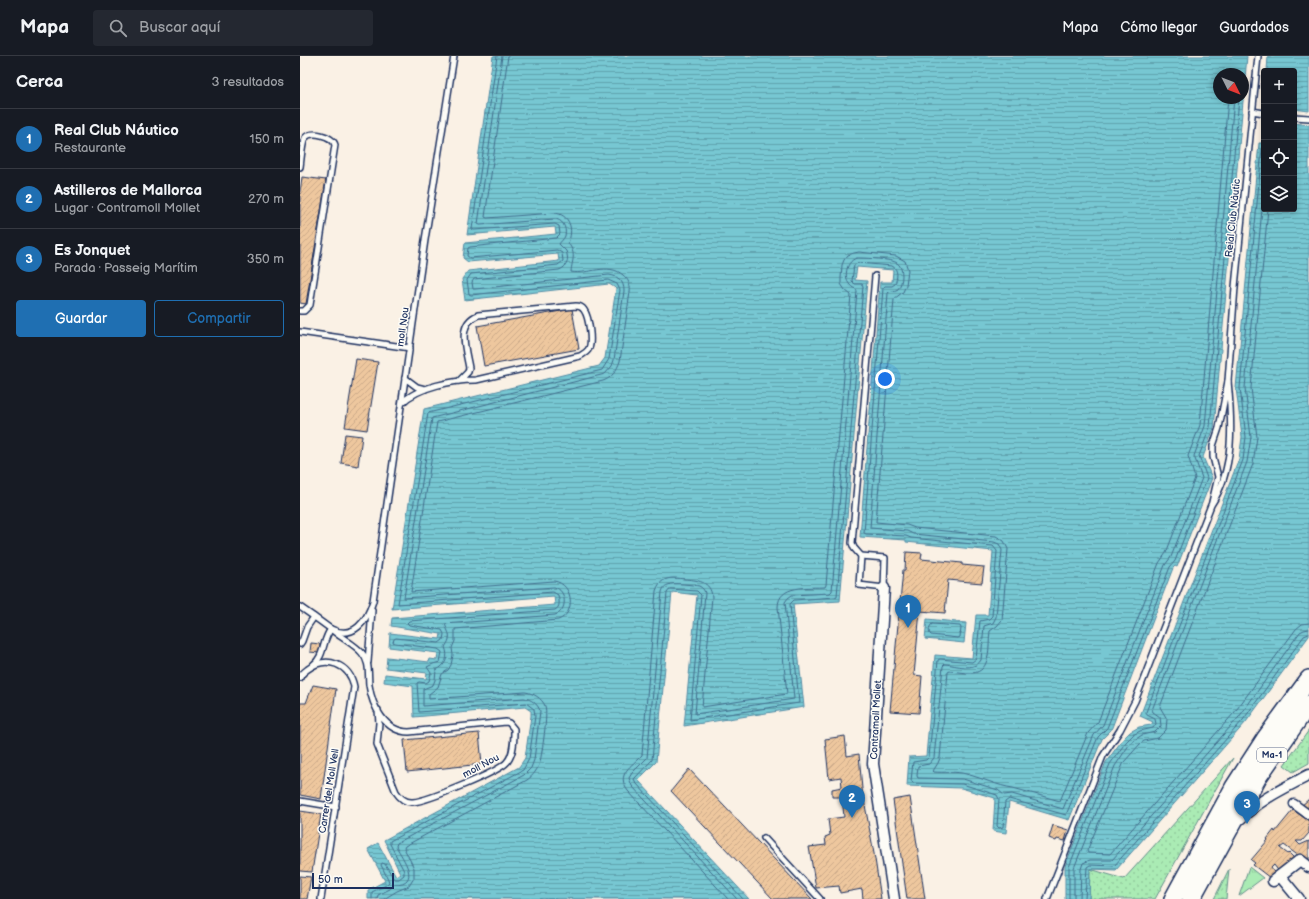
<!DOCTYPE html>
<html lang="es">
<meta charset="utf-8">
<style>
body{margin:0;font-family:"Balsamiq Sans",sans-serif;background:#242831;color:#f1f3f6}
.controls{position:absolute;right:12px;top:12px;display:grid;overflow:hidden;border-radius:4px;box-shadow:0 2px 6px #0003}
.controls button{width:36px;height:36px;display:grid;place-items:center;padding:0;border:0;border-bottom:1px solid #363941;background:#171b24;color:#f1f3f6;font:20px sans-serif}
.compass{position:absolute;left:913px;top:12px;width:36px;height:36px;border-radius:50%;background:#171b24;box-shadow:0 2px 6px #0003;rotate:132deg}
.scale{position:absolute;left:12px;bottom:10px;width:82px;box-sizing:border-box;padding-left:4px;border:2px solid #1b2f5e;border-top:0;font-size:11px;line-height:14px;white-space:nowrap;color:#1b2f5e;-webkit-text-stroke:3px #fdfcf7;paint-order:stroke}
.you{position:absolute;left:585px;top:323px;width:14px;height:14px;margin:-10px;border:3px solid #fff;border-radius:50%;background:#1a73e8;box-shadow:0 0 0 6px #1a73e833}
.badge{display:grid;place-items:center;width:26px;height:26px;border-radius:50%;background:#1f6fb2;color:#fff;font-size:13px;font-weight:700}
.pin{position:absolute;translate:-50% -33px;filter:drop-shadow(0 1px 2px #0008)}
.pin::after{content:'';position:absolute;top:21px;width:14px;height:12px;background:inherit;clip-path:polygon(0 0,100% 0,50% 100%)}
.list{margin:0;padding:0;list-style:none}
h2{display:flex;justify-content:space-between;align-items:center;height:52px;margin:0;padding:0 16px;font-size:17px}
h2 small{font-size:13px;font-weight:400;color:#9ea1a6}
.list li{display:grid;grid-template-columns:26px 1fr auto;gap:12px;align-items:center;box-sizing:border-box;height:60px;padding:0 16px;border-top:1px solid #363941}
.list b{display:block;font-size:15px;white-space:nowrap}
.list p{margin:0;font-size:13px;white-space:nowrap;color:#9ea1a6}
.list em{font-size:13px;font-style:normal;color:#9ea1a6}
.actions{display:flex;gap:8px;padding:12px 16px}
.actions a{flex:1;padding:9px 0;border:1px solid #1f6fb2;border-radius:4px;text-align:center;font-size:14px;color:#1f6fb2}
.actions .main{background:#1f6fb2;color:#fff}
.icon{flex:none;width:22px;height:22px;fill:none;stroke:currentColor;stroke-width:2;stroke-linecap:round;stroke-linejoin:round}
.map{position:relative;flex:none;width:1009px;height:843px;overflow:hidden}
header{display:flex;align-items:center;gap:24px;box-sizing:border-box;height:56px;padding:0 20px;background:#171b24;border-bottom:1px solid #363941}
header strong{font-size:19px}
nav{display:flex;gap:22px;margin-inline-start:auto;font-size:14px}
.search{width:280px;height:36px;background:#242831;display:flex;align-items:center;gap:10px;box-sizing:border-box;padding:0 14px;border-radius:4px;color:#9ea1a6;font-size:15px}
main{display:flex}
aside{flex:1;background:#171b24}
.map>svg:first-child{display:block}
.grass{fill:url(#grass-tufts);stroke:#628d89}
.park{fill:url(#park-dots);stroke:#628d89}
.water{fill:url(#water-rules);stroke:#528aa4;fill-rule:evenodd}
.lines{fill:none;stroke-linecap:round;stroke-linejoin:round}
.shore{stroke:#406c8c;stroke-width:1}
.building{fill:url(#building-hatch);stroke:#1b2f5e}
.service-casing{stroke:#1b2f5e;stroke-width:8}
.pedestrian-casing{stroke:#1b2f5e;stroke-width:11}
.minor-casing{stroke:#1b2f5e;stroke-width:13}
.trunk-casing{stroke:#1b2f5e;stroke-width:20}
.service{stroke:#fdfcf7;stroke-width:5}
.pedestrian{stroke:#fdfcf7;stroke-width:8}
.minor{stroke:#fdfcf7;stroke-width:10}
.trunk{stroke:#fdfcf7;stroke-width:17}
.labels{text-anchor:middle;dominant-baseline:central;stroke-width:3;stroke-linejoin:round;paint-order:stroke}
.shield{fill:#fdfcf7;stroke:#5f6c8c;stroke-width:1}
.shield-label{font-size:9px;font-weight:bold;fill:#1b2f5e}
.street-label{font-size:10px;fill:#1b2f5e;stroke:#fdfcf7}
</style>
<header>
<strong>Mapa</strong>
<div class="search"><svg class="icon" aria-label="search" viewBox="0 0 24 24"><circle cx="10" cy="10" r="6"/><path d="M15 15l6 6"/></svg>Buscar aquí</div>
<nav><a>Mapa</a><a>Cómo llegar</a><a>Guardados</a></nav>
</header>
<main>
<aside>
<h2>Cerca<small>3 resultados</small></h2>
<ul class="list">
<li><span class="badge">1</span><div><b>Real Club Náutico</b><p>Restaurante</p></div><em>150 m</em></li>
<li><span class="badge">2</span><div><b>Astilleros de Mallorca</b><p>Lugar · Contramoll Mollet</p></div><em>270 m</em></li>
<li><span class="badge">3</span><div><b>Es Jonquet</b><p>Parada · Passeig Marítim</p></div><em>350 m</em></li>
</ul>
<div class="actions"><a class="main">Guardar</a><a>Compartir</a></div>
</aside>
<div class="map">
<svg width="1009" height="843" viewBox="0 0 1009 843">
<defs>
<pattern id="grass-tufts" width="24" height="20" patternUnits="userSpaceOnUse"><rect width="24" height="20" fill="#aaebb4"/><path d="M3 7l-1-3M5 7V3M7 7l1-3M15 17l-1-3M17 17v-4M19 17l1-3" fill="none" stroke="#92ca9d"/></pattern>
<pattern id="park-dots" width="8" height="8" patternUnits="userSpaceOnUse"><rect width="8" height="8" fill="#aaebb4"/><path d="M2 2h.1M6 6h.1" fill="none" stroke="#92ca9d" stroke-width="1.8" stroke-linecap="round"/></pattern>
<pattern id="water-rules" width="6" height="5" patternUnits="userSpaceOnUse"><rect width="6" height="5" fill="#77c7d2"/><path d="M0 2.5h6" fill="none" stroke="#61a2ae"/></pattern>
<pattern id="building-hatch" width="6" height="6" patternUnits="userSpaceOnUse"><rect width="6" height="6" fill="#eec79e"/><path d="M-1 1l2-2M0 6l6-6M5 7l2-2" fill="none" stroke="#ccab8a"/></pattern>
</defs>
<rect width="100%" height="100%" fill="#faf1e5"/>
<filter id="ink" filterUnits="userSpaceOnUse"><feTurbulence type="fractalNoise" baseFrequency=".025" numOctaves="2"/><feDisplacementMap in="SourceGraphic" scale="8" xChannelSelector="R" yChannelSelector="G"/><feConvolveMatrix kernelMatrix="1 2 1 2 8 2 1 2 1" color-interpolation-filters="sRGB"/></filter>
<g filter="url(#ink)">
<path class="grass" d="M949 811 963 822 939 840Z"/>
<g class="park">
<path d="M1009 674V707L993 716 984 709Z"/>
<path d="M933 702 855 843H789L790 813 824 823Z"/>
<path d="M929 813 926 843H914Z"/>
</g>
<g class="water">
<path d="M193 0H947L914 372 903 401 912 422 877 511 875 510 873 512 811 674 802 683 769 764 709 746 706 777 693 775 695 742 661 732 607 730 609 701 626 700 635 599 672 602 676 559H688L693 495 606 486V484L560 481 580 226H592L593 214 557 211 555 224 567 225 540 545 493 548 504 651 384 670 397 539 372 536 356 706 338 724 449 843H68V834L85 825 68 793 78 787 96 820 100 817 84 784 219 711 225 702 231 660V655L225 651 114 661 113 630 84 626 85 618 126 623 127 617 86 612 87 601 129 606 130 603 137 604 138 597 89 591 90 577 140 583 141 578 91 570 92 562 255 549 254 540 92 553 124 353 299 310 305 302 316 233 314 231 309 228 165 244 162 223 168 215 259 205 258 198 168 206 163 202 165 187 256 178 255 171 167 179ZM919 18H943V42H919Z"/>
<path d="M968 0H1009V55L994 53V15H967Z"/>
<path d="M994 67 1009 69V580L946 666 816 814 790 813 789 843H765V810L806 706 823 683 830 676 839 671 851 669 853 666 840 660 939 403 942 381 936 332 959 87H964V153H994Z"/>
<path d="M627 563 666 567 664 587 625 583Z"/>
</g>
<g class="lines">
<g class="shore">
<path d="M968 153 951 332 957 381 953 408 860 651 867 663 866 674 858 682 844 685 840 688 824 706 787 795 788 797 810 798 934 657 996 573 1002 568 1009 567"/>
<path d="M632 568 660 570 661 572 660 581 658 582 631 579C628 577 629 570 632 568Z"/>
<path d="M72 843V836L86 829 89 826 88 823 81 809 82 807 85 808 94 823H99L104 819V815L90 788V785L223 714 229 703 235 660 234 653 226 647 119 656 117 627 119 626 126 627 129 625 131 617 127 611 133 608 140 606 142 596 138 593 95 587 93 586 94 583 96 582 139 587 143 584 144 578 142 574 109 569 107 567 109 565 255 554C261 551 259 544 258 539L253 536 98 548 128 357 302 314 309 303 320 234 317 228 308 224 171 239 169 238 167 224 171 218 258 209 263 205 262 197 257 194 170 202 167 200 168 192 170 191 256 182 260 178 259 170 255 168 174 174 172 173 197 0"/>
<path d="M77 843 78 839 90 833 94 828C122 828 103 803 96 790L97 787 224 719 231 712 234 704 240 655C238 648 231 643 224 642L123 650V633L133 629 135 624 136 614C146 610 149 601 145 591 153 580 148 577 145 568L255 559C268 555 267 534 254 531L104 542 132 362 305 318 312 310 314 304 324 235C324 225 318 220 309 219L175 233H173L172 226 174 223 259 214C268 211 269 203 266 195L259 188C260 186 264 183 265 180 267 171 262 163 254 163L180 169 178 168 202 0"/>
<path d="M84 843 97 835 109 830 114 822V812L104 792 105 790 227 724C233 720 238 713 240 706 242 697 248 658 245 650 242 642 233 637 225 636L129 643V638L138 631 142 618 148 614 151 609 153 599 152 592 155 585V573L258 564C276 558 274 528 254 525L111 536 137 366 303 325C312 322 317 314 320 305L330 236C331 229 328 223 323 219 308 206 288 219 271 216 272 203 277 199 268 187 274 174 270 158 254 157L187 162 185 161 208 0"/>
<path d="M428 843 328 735C315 718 332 710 342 699L356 535C360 521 372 521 384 523 397 524 411 525 412 541L402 651 487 638 478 551C478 528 509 532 525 531L526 529 551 239 545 234 541 228V222L542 209 544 204 548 199 554 197 559 196 596 200 605 205 608 214 606 229 603 236 594 243 576 466 607 469 615 472 696 480 704 485 708 493 702 564 697 570 690 575C688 589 692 616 672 617 665 617 657 616 650 615L648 616 640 702 638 707 633 715 634 716C644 717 656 715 666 718 682 722 698 730 713 732L760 745 788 677 798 666 859 507 866 497 895 422 888 400 900 369 928 42"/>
<path d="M437 843 332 730 329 722 332 717 347 702 362 536C363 533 364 530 368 529 372 526 394 529 399 530 403 532 404 534 405 537L395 658 494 643 485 546 488 542 492 539 530 537 532 535 557 235 556 233C542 229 544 205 557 202 565 202 592 203 597 207 604 211 603 227 598 233 595 235 592 235 589 236L588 237 570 472 607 475 613 478 694 486 699 488 702 494 696 561 693 567 684 570 681 604C674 616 656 609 645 608L643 610 634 702 629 708 618 710 617 720 618 722 663 723 698 734 704 739 712 738 763 753 794 679 803 669 865 509 871 501 902 422 894 400 905 370 934 42"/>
<path d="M443 843 336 727 334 723 352 704 367 537 370 533 397 535 401 539 390 664 499 647 490 548 494 544 535 541 537 540 563 230 562 228H555L552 225 554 209 558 207 592 210C599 213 597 223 595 228L592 230H585L583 232 564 477 566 478 606 480 611 482 693 490 697 495 692 560 689 563 680 565 676 603 672 606 640 603 638 604 629 701 626 704 613 706 611 725 613 727 662 728 697 739 699 743 697 770 699 772 703 771 705 746 709 743 766 759 798 681 807 672 870 511 875 505 907 422 899 400 910 371 939 42"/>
<path d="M769 843V811L810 708 826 686 833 679 840 675 853 672 856 668 855 663 847 659 846 656 943 404 946 381 940 332 962 93 964 91"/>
<path d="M774 843V812L815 710 829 689 836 683 842 679 855 676 861 670 860 661 853 656 852 654 947 406 951 381 945 332 964 132"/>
<path d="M780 843 781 813 783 807 790 804H812L939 661 1000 576 1004 574 1009 573"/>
<path d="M785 843 787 811 790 809 814 810 943 664 1004 580 1009 578"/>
</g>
</g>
<g class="building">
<path d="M2 121 26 124 6 248 0 247V136Z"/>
<path d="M272 253 279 293 184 310 177 270Z"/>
<path d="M56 303 78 306 67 374 45 371Z"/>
<path d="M45 378 62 380 58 410 41 407Z"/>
<path d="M606 496 622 497 621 503 662 507V509L684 511 682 527 648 524 645 557 620 555 614 619 622 620 619 657 590 655 603 514H605Z"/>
<path d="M11 587 20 588 19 597 10 596Z"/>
<path d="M13 629 36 633 21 743 0 739V647H6Z"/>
<path d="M179 677 182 708 107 716 104 684Z"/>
<path d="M545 680 547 700 559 698 562 733 575 803 581 843H563L562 833 540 837 539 830 516 832 509 791 526 789 525 781 530 779 528 763 544 761 542 741H532V733L542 731 541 721 529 723 525 683Z"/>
<path d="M389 713 512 843H473L371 735Z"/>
<path d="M610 741 625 843H607L593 744Z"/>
<path d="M1009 743V756L1001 750Z"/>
<path d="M993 754 1009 765V777L1002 785H996L1000 789 1009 785V807H1008L984 789 980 792 988 798 989 797 996 804 980 817 974 809 971 812 976 819 970 822 953 809 955 807 951 804 968 784 967 783 974 774 975 776Z"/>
<path d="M0 755 21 758 12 816 0 815Z"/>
<path d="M753 769 768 774 765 785 757 783 756 785 749 782Z"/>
<path d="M0 820 11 821 7 843H0Z"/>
</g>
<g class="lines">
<g class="service-casing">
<g id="service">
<path d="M952 55 964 57"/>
<path d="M994 61 1009 62"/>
<path d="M0 111C1 104 2 88 5 82 11 74 33 80 35 89L10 249 4 255H0"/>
<path d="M0 276 110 292"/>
<path d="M105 322 117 331 125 333"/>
<path d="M102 347C117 331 154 324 176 324L280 300C283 298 286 297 288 294 293 288 289 261 284 254 282 251 279 250 276 250L178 259C156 268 166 294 169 312L168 316 159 325"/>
<path d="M912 446 918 421 913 401V390L919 372 928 325 935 231 958 0"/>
<path d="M561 500 554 492 552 487 575 220"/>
<path d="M561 500 585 502 584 532 559 529Z"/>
<path d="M0 551C13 560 27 570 40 580 47 585 56 590 62 597 70 606 68 617 69 629 72 650 85 676 109 676L206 666 209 667 214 673C214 683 214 698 207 706 199 716 127 745 113 746 105 747 100 742 96 736L77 688 79 667 78 654"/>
<path d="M31 573C54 584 67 565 73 545L125 184 154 0"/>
<path d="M0 588 2 585 7 571 14 561"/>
<path d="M68 606 72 554"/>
<path d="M13 609C25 600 22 584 31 573"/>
<path d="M0 622C1 618 4 616 8 613 26 599 50 608 54 631L21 843"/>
<path d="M0 745 36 751"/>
<path d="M464 782 520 843"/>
<path d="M747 843 803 700 820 674 835 645 911 449C935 413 932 366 928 325"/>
</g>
</g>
<g class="pedestrian-casing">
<path id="pedestrian" d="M994 748 1009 759"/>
</g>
<g class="minor-casing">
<g id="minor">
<path d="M584 532 573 708 594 843"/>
<path d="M940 763C960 743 985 732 1009 719"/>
<path d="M980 820 999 843"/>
<path d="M973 825 1000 804 1009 811"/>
</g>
</g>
<g class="trunk-casing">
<g id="trunk">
<path d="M873 843 934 731 965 683 1009 623"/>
<path d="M891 843 958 721 1009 648"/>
</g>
</g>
<use href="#service" class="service"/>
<use href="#pedestrian" class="pedestrian"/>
<use href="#minor" class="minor"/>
<use href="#trunk" class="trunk"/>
</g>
</g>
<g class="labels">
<rect class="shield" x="957" y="692" width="30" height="14" rx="3"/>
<g class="shield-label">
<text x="972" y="699">Ma-1</text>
</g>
<g class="street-label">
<text transform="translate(933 162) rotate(-84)">Reial Club Nàutic</text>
<text transform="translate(103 271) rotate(-82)">moll Nou</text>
<text transform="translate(576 664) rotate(-87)">Contramoll Mollet</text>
<text transform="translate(181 710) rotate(-28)">moll Nou</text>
<text transform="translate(29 735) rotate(-81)">Carrer del Moll Vell</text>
</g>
</g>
</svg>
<div class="controls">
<button>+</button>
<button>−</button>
<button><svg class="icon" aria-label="locate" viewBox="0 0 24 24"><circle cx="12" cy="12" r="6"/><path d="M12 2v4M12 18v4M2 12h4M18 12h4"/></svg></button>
<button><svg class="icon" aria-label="layers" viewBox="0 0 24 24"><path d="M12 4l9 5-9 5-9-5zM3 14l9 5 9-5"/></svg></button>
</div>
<svg class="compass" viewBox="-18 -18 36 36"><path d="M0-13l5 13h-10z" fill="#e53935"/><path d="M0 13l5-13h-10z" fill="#9ea1a6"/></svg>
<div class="scale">50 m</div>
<div class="you"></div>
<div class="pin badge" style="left:608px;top:572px">1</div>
<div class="pin badge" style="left:552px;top:762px">2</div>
<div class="pin badge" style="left:947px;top:768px">3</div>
</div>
</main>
